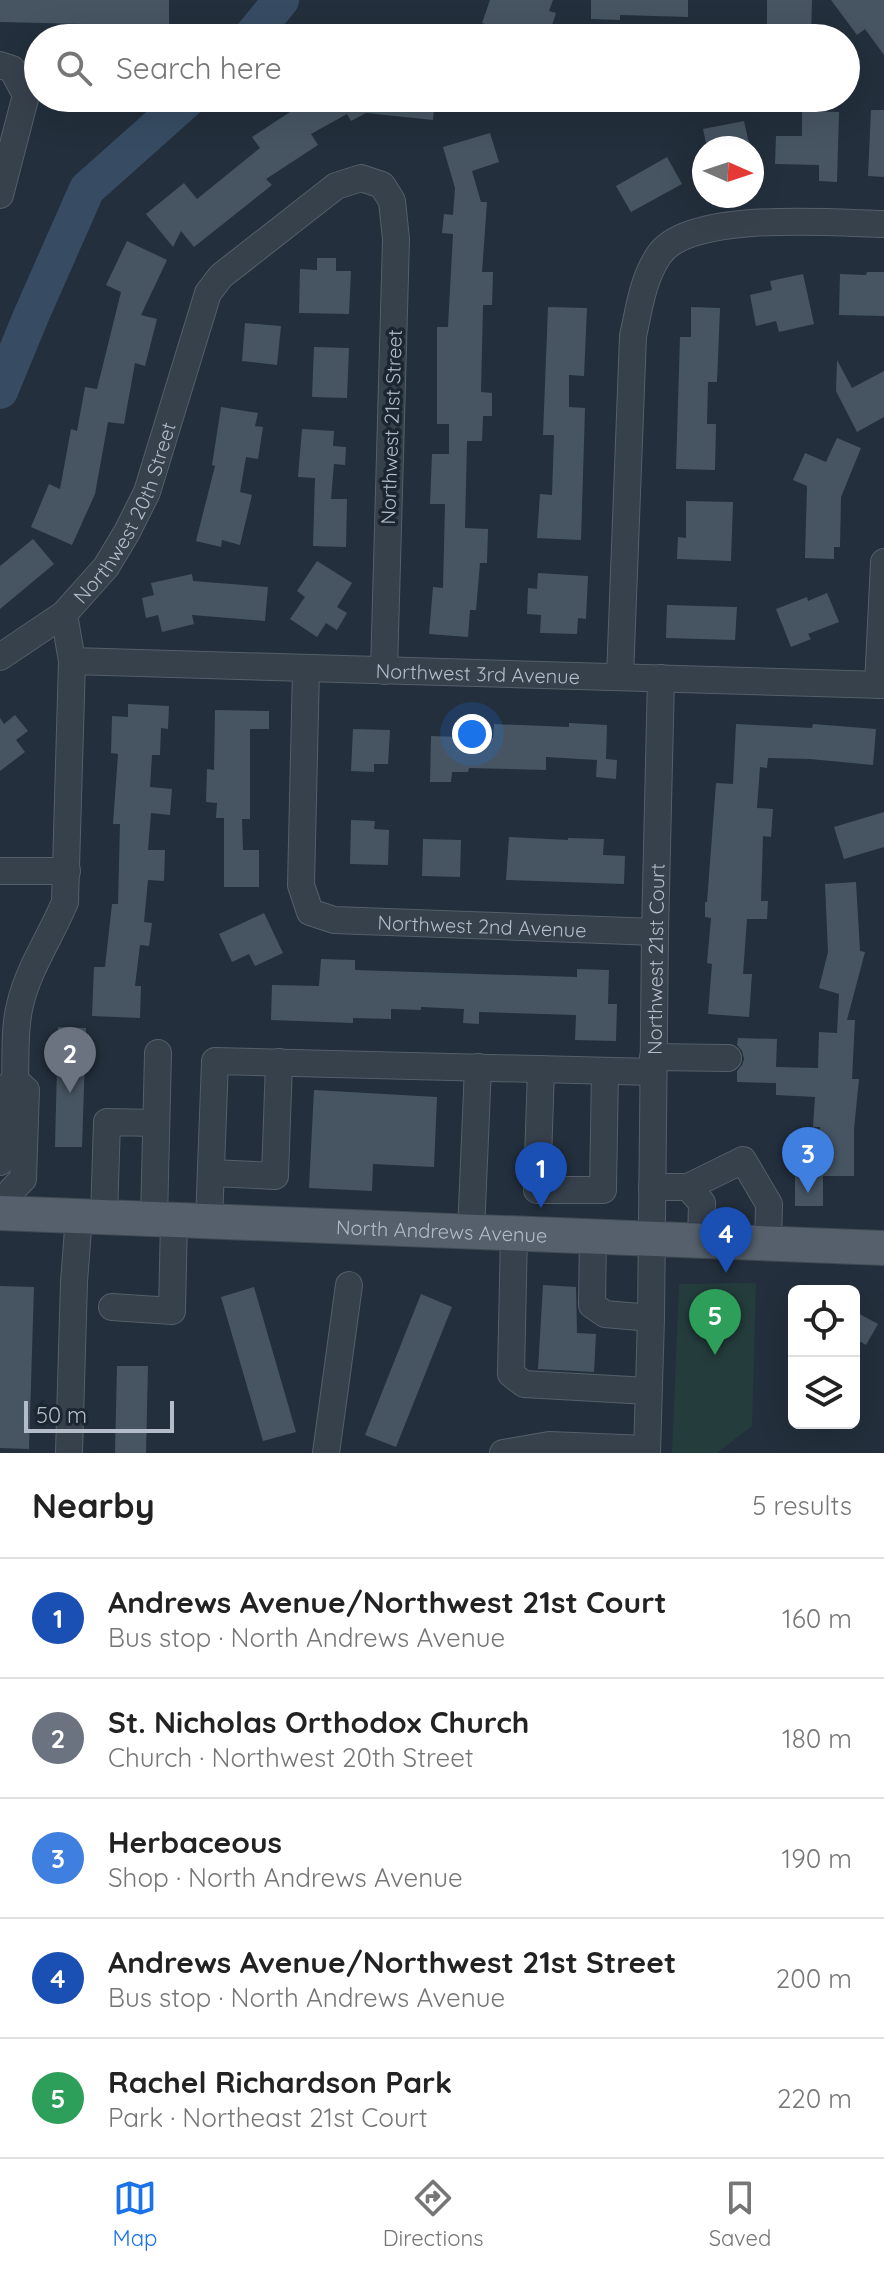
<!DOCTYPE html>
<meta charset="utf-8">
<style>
body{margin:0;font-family:Quicksand,sans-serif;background:#f6f6f6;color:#222}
.controls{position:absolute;right:24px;bottom:24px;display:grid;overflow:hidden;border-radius:12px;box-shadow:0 8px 32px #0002}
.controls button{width:72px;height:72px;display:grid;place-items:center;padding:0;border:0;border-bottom:2px solid #e0e0e0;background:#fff;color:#222;font:40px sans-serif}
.compass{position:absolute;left:692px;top:136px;width:72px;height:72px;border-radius:50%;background:#fff;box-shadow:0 8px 32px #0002;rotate:93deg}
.scale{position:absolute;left:24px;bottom:20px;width:150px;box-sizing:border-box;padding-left:8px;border:4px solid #b3bcc8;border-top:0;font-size:22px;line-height:28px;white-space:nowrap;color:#b3bcc8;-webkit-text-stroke:6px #1c2631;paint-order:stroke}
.you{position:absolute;left:472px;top:734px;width:28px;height:28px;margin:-20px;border:6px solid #fff;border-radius:50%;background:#1a73e8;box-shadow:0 0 0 12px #1a73e833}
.badge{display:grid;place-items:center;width:52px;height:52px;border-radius:50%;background:#1a73e8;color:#fff;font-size:26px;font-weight:700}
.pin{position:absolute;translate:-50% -66px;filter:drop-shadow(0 2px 4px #0008)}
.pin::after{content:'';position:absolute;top:42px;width:28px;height:24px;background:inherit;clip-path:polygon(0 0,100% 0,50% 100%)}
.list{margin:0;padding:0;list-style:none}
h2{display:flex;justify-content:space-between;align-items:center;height:104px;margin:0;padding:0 32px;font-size:34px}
h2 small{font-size:26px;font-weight:400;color:#767676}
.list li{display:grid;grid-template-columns:52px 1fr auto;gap:24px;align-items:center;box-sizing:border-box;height:120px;padding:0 32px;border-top:2px solid #e0e0e0}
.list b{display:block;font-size:30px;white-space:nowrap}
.list p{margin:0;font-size:26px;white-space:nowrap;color:#767676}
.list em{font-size:26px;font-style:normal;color:#767676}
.icon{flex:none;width:44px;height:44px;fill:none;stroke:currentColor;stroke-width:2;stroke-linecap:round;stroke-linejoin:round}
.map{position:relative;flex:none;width:884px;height:1453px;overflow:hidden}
.search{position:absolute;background:#fff;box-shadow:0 8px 32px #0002;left:24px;right:24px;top:24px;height:88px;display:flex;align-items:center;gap:20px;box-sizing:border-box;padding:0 28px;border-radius:44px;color:#767676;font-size:30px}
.sheet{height:704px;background:#fff}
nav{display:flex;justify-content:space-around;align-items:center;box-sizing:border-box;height:112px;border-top:2px solid #e0e0e0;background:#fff;font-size:22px;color:#767676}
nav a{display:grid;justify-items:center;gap:4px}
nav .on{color:#1a73e8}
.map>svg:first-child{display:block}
.green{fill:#253c3d}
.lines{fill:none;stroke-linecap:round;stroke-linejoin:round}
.river{stroke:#374c63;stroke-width:36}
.building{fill:#475563}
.minor-casing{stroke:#555f6a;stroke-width:28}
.major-casing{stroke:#404a55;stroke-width:36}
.minor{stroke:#37414c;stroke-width:26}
.major{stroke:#55606c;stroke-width:34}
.labels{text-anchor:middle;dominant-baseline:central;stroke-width:7;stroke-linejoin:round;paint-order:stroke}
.street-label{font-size:20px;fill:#b3bcc8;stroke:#1c2631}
</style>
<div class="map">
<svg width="884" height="1453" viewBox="0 0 884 1453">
<rect width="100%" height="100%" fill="#232f3c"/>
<path class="green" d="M756 1283 752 1426 717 1453H672L679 1284Z"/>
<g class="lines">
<g class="river">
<path d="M250 38 281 0"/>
<path d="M0 391 31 316 87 189 189 98"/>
</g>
</g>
<g class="building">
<path d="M0 0H169V26L0 22Z"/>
<path d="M490 0H553L549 11 556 13 548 37 517 26 514 34 482 23Z"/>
<path d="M591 0H688V17L620 15V20L591 19Z"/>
<path d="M767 0H812L811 38H788V26L767 25Z"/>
<path d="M831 0H884V55L865 29 857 35Z"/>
<path d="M311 98H435L433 120 366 113 351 121 347 114 311 134 318 145 266 179 272 185 194 247 181 231 173 247 146 214 184 183 197 199 260 148 252 137Z"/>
<path d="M871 110H884V177L868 176Z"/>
<path d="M802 111 839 112 837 182 819 181V165L775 164 776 136H802Z"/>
<path d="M744 121 750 148H707L703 129Z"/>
<path d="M490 133 499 162 472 171 481 202H487L482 272H493L492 305H483L481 392 492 393V416H483L482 441H467L465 528 488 529 487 563H480L476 610H470L468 637 429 634 433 587 443 588 445 504H430L432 454H449V424H437V327H448L453 234 442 233 444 214 453 215 455 188 443 147Z"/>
<path d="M667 157 682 184 631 212 616 186Z"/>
<path d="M127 241 167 260 141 315 157 319 145 366 135 363 124 424 108 422 95 494 72 545 31 527 49 484 60 489 71 429 77 431 85 387 97 389 121 292 106 285Z"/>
<path d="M317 258H336V271H351L349 314 299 313 300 269 317 270Z"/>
<path d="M867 272H884V316L839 315 840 274 866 275Z"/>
<path d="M803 274 814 324 779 332 776 321 756 326 750 295 772 290 770 281Z"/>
<path d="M548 307 587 308 584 376 569 375V407L585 408 581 540 537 538 540 494 552 495 554 435H543Z"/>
<path d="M691 307 720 308 717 382H708L707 424H716L715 470 676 469 680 337H691Z"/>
<path d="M245 323 281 326 277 365 242 361Z"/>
<path d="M314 347 349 348 347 398 312 397Z"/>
<path d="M837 360 852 388 884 371V417L857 432 836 391Z"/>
<path d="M221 407 258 413 255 426 263 427 258 459 246 457 240 492 252 495 240 545 222 540 221 547 196 541 215 466 212 465Z"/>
<path d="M302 429 334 431 333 446 346 447 345 465 334 464 331 499H347L346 547 313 546 315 478 298 477Z"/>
<path d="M837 438 861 448 841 497 840 547H834V559L805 558 807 486 793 480 805 453 826 462Z"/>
<path d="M686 501 733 502 731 561 677 559 678 537 686 538Z"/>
<path d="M33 539 54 564 0 609V566Z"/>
<path d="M317 561 352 583 337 607 347 613 337 630 326 623 317 637 290 619 305 597 297 591Z"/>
<path d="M538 573 588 576 586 619 578 618 577 634 540 633 541 615 527 614 528 588 537 589Z"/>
<path d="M192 574 193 581 268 587 265 621 192 615 194 624 162 632 158 615 146 618 142 598 154 595 151 583Z"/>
<path d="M827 593 839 622 808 634 811 639 791 647 776 609 807 597 808 601Z"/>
<path d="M667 605 737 607 735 640 666 638Z"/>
<path d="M128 704 169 706 168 729 161 728 160 755H152L150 787 172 789 170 815 151 813 148 850H165L164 881 148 880 144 922 152 923 149 946 140 945 135 986H141L140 1018 92 1016 94 967H105L112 904H118L120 824H113L118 754 111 753 112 716 128 717Z"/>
<path d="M215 710 269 711V729H250V819H242L243 850H259V887H224V818H216L217 803 206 802 207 769 214 770Z"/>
<path d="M15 715 28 731 16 740 25 752 0 771V718L4 724Z"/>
<path d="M569 723 607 725 606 759 617 760 616 779 596 777 597 760 546 757V770L469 768 468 772H452L451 782H430L431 736 493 738 494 724 569 727Z"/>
<path d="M736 724 812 728 813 724 876 729 873 765 810 759 768 758 767 768 760 767 757 808 773 809 771 837 763 836 761 901H768L767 919H747L743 974H752L749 1017 708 1014 712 964 707 963 711 918 705 917V902H707L716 783 733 784Z"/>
<path d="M353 729 390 730 388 764H374V772L351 771Z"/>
<path d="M884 812V847L844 859 834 827Z"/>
<path d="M351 820 375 821 374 829 389 830 388 865 350 864Z"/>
<path d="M509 837 568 840V838L604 839 603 855 625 856 624 884 506 880Z"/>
<path d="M423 839 461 840 460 877 422 876Z"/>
<path d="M856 882 860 951 865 952 847 1020H855L852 1079H859L854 1129V1176H823V1206H795V1159L819 1160 820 1127H813L815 1097 776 1095V1083L737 1082V1071L742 1065 744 1059 742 1051 737 1045 738 1038 777 1039 776 1067 818 1068 819 1032 837 1033 839 994 819 988 828 952 825 884Z"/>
<path d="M264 913 283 953 255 966 249 954 232 962 219 934Z"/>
<path d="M321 959 355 960V970L577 977V969L609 970 608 1004H617L616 1041 575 1040 576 1015 479 1012V1024L463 1023 464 1009 421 1007V1010L391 1009V1019L353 1018V1023L271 1020 272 985 319 986Z"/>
<path d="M58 1027 86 1028 82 1147H55Z"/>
<path d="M314 1090 437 1097 434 1167 373 1164 372 1191 309 1188Z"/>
<path d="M543 1285 576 1287 577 1333 596 1334 594 1372 538 1369Z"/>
<path d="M0 1286 34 1287 29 1449 0 1448Z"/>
<path d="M254 1287 296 1432 263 1441 221 1297Z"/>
<path d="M421 1294 452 1307 396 1447 365 1435Z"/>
<path d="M854 1311 878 1324 866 1345 854 1338Z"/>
<path d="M117 1366H148L146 1453H115Z"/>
</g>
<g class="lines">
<g class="minor-casing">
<g id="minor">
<path d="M0 65 12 69 26 95 0 195"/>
<path d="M0 657 64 614"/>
<path id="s1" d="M72 661 884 685"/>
<path id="s2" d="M306 669 301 885 310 912 334 920 655 932"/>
<path d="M620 677 633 336C639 309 643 278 659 255 689 210 834 223 884 224"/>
<path d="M878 685 884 562"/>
<path d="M0 871H67"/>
<path d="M653 1057 728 1058"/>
<path d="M541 1069 537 1190H603L605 1071"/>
<path id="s3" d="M0 1162 4 1090 15 1080C16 1055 14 1028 20 1005 28 969 51 936 65 902L72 661 64 614 106 567 127 532 147 492 208 293 221 276 336 186 361 178 382 185 392 201 396 239 384 671"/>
<path d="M211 1173 275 1176 279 1062"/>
<path d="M652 1187H688L743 1160 769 1204 768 1243"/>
<path d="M688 1187 702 1203 701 1241"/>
<path d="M12 1190 23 1179 26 1090 15 1080"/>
<path d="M104 1217 107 1122 156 1123"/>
<path d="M154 1219 158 1053"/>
<path d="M209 1221 215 1061 653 1072"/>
<path d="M471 1232 478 1067"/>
<path d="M514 1233 511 1374 524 1384 648 1391"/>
<path d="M593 1236 592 1305 605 1314 651 1318"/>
<path d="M112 1307 172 1311 174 1220"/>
<path d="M69 1453 74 1282 79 1216"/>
<path d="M326 1453 349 1285"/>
<path d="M503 1453 549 1445 647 1449"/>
<path id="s4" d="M647 1453 651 1318 655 932 661 678"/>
</g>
</g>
<g class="major-casing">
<g id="major">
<path id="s5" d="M0 1213 884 1248"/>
</g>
</g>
<use href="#minor" class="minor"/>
<use href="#major" class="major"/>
</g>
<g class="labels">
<g class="street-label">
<text transform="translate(391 427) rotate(-88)">Northwest 21st Street</text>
<text stroke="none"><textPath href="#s3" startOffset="684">Northwest 20th Street</textPath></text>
<text stroke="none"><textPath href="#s1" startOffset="406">Northwest 3rd Avenue</textPath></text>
<text stroke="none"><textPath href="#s2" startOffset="418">Northwest 2nd Avenue</textPath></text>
<text stroke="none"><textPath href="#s4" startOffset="494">Northwest 21st Court</textPath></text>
<text stroke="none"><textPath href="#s5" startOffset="442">North Andrews Avenue</textPath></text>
</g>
</g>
</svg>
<div class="controls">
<button><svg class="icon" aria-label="locate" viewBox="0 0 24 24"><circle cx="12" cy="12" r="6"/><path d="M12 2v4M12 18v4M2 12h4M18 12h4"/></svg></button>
<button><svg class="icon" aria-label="layers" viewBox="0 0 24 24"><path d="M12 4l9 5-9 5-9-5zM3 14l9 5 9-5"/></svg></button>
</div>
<svg class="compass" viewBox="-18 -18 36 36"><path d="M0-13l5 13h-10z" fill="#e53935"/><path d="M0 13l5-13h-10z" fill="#767676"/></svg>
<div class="scale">50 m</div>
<div class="you"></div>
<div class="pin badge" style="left:541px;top:1208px;background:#1a4fb4">1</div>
<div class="pin badge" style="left:70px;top:1093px;background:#6b7280">2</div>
<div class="pin badge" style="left:808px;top:1193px;background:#3f7fe0">3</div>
<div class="pin badge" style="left:726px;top:1273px;background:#1a4fb4">4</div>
<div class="pin badge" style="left:715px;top:1355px;background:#2e9e5b">5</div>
<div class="search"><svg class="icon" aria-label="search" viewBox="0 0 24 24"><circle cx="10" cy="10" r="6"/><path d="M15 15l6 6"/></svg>Search here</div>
</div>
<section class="sheet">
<h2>Nearby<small>5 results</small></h2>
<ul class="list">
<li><span class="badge" style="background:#1a4fb4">1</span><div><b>Andrews Avenue/Northwest 21st Court</b><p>Bus stop · North Andrews Avenue</p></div><em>160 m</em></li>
<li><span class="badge" style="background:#6b7280">2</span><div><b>St. Nicholas Orthodox Church</b><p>Church · Northwest 20th Street</p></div><em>180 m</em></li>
<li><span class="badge" style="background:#3f7fe0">3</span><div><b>Herbaceous</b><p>Shop · North Andrews Avenue</p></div><em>190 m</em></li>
<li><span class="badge" style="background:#1a4fb4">4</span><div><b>Andrews Avenue/Northwest 21st Street</b><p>Bus stop · North Andrews Avenue</p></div><em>200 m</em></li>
<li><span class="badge" style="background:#2e9e5b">5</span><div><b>Rachel Richardson Park</b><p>Park · Northeast 21st Court</p></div><em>220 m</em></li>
</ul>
</section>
<nav>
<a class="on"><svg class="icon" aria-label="map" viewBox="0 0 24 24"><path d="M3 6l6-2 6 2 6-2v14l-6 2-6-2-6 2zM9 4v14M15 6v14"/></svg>Map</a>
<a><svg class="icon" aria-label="directions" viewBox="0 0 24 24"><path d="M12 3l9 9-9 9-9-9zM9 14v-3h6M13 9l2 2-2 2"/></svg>Directions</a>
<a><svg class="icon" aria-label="saved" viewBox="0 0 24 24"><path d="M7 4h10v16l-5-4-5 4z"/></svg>Saved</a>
</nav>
